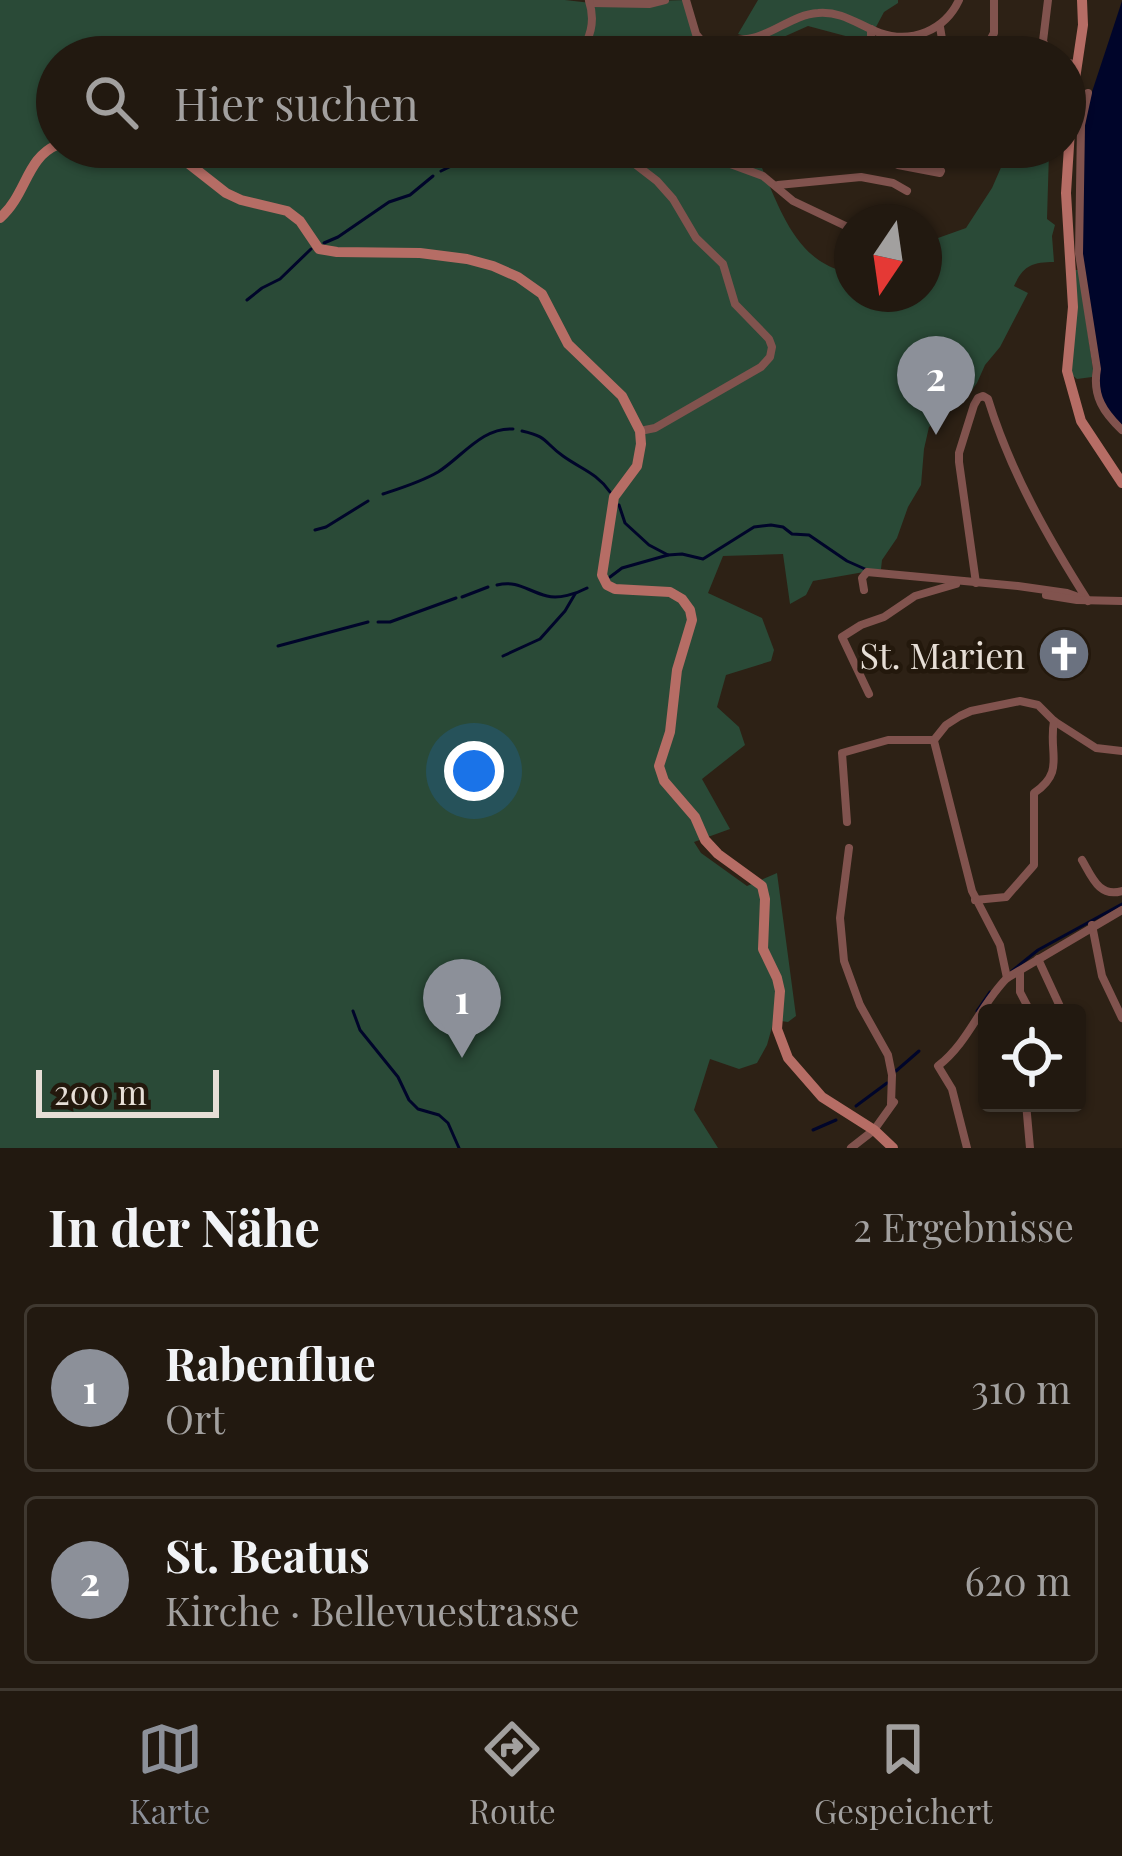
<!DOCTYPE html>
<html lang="de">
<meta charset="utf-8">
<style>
body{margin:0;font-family:"Playfair Display",serif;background:#2a2219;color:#f1f3f6}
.controls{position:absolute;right:36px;bottom:36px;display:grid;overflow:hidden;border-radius:12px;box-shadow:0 3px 9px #0004}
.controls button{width:108px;height:108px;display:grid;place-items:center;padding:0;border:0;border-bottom:3px solid #3f3830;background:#221910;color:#f1f3f6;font:60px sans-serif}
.compass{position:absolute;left:834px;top:204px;width:108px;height:108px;border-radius:50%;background:#221910;box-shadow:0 3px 9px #0004;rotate:193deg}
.scale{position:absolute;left:36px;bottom:30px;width:183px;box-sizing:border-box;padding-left:12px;border:6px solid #e6ded6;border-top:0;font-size:33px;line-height:42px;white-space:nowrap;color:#e6ded6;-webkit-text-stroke:9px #23180c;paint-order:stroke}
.you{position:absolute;left:474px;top:771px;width:42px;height:42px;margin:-30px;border:9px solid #fff;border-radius:50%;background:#1a73e8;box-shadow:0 0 0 18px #1a73e833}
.badge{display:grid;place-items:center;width:78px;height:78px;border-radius:50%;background:#8c9099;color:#fff;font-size:39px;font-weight:700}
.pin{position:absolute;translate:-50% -99px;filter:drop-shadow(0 3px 6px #0008)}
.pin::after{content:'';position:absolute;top:63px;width:42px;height:36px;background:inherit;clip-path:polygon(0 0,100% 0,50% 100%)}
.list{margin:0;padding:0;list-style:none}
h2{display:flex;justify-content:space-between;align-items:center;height:156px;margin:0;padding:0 48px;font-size:51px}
h2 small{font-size:39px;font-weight:400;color:#a2a09f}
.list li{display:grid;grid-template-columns:78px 1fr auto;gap:36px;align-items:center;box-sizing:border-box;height:168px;margin:0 24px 24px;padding:0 24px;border:3px solid #3f3830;border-radius:12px}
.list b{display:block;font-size:45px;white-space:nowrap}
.list p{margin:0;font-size:39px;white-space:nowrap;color:#a2a09f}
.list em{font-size:39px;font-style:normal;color:#a2a09f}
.icon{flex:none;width:66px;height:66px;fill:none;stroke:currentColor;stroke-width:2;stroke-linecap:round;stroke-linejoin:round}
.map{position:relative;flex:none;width:1122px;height:1148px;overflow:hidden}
.search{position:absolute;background:#221910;box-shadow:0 3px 9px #0004;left:36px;right:36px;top:36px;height:132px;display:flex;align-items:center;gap:30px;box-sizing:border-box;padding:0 42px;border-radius:66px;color:#a2a09f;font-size:45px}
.sheet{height:540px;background:#221910}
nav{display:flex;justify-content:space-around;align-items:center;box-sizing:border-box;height:168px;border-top:3px solid #3f3830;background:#221910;font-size:33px;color:#a2a09f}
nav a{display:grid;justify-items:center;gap:6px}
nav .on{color:#8c9099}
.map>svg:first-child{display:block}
.green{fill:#2a4a37}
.water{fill:#00052a}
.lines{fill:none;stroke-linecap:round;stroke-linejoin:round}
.stream{stroke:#00052a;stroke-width:3}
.street{stroke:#81534e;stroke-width:8}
.secondary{stroke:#b66d65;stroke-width:10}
.labels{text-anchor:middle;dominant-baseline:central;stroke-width:9;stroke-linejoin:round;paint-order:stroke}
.poi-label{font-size:36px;fill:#e6ded6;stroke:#23180c;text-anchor:end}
</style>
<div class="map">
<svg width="1122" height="1148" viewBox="0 0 1122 1148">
<rect width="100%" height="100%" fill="#2d2115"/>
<g class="green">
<path d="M0 0H565L591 3 686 0 699 41 691 43 669 57H57V147H709L762 168C781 212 798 265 852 273V294H924V243L966 228 992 188 1010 147H1019L1034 156 1049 152 1047 219 1055 225 1052 236 1054 262C1032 262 1023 266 1014 286L1028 293 1000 347 985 365 977 383 964 401 929 427 924 449 921 485 908 507 897 538 882 560 881 569 813 581 806 595 790 604 783 554 723 556 708 593 762 618 774 650 771 661 726 675 717 707 739 727 745 745 702 779 730 829 694 842 701 853 747 886 777 873 796 1016 788 1022 774 1020 767 1045 757 1063 739 1069 710 1059 694 1110 718 1148H0Z"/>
<path d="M758 0H898V3L884 12 868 42 808 26 770 43 738 34Z"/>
<path d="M1074 270H1079L1093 370 1092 377 1077 379 1072 375C1072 339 1080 306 1074 270Z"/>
</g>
<path class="water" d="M1122 1V427L1102 407 1082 251 1084 116Z"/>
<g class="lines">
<g class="stream">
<path d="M643 57 661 54"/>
<path d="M293 149 306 147"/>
<path d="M441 171 470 157 497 154 511 147"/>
<path d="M324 243 338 237 389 202 410 195 433 176"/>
<path d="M247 300 262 288 280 279 311 249"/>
<path d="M522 431C549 437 543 442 563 456 581 469 597 473 610 492"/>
<path d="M383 494C401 488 421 482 438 472 462 457 482 427 513 429"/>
<path d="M619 505 625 523 649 545 668 555 682 554 703 559 754 527 771 525 783 527 792 534 809 535 847 561 865 569"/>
<path d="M315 530 326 527 368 501"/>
<path d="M610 577 622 568 668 555"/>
<path d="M497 585C518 580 527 591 547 596 559 599 576 594 587 588"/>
<path d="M462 597 488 587"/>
<path d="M378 622H390L456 598"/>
<path d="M278 646 368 622"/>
<path d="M503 656 540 639 565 611 575 594"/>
<path d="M1012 971 1038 950 1122 904"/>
<path d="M353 1011 360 1030 398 1077 409 1100 418 1109 439 1115 448 1123 459 1148"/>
<path d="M977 1011 990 992"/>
<path d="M896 1071 919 1051"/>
<path d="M856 1106 887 1083"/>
<path d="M813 1130 836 1120"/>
</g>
<g class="street">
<path d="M686 0 696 34 715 57"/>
<path d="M1048 0 1043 41 1050 57"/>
<path d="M591 3 649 4 665 0"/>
<path d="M940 27 945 57"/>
<path d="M871 29V37L882 57"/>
<path d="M699 41C718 40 739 42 756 37 777 31 796 14 818 13 843 11 858 25 880 33 912 44 945 30 959 0"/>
<path d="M799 52 809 57"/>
<path d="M578 57C590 39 596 22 589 1"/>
<path d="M981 57 994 33V0"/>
<path d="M1065 62 1077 65"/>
<path d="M1088 93 1081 125 1079 254 1097 369C1092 396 1104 413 1122 430"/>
<path d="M613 147 657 181 673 199 696 238 723 264 735 304 769 339 772 347 770 357 761 367 655 428 640 431"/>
<path d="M684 147 763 176 793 201 852 229"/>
<path d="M922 147 928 162 940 171"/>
<path d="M988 147 999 157"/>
<path d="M898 165 940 173 941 171"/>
<path d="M778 185 861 177 893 183 907 191"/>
<path d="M976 583 959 462V453L974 405 978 398 983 396 988 399C1010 471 1048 538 1088 601"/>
<path d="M864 590 862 578 867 572 1018 586 1067 593 1087 600"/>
<path d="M1046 595 1077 600 1122 601"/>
<path d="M869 694 842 637 861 625 884 617 915 596 956 584"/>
<path d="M934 741 972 891 1000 945 1007 978"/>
<path d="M847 822 842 753 888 740H934L946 725 960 716 971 711 1020 701 1038 705 1054 721 1096 748 1122 751"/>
<path d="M849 848 840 918 844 961 860 1005 888 1055 892 1075 891 1104"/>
<path d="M1082 860C1092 877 1099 898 1122 891"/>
<path d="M975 900 1006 897 1034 865V793C1066 771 1048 754 1054 721"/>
<path d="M1092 925 1102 976 1122 1018"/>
<path d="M1038 959 1063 1013"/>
<path d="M1020 971V992L1031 1013"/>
<path d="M1077 1044 1080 1051"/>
<path d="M1026 1103 1030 1148"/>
<path d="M851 1148 874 1130 894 1102"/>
<path d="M967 1148 952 1089 938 1066C969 1042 980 1005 1007 978L1122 910"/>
</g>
<g class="secondary">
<path d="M1082 0 1083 25 1072 99 1066 193 1073 307 1067 371 1081 421 1122 483"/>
<path d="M117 147 184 160 226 193 241 200 287 211 300 221 319 249 337 252 420 253 467 259 493 266 518 277 542 294 568 344 622 396 640 431 641 444 637 466 614 497 602 575 607 585 615 589 670 592 682 599 690 610 692 620 677 670 670 732 659 766 664 781 695 817 705 840 718 854 762 886 765 899 763 949 777 978 780 991 777 1029 788 1058 822 1097 874 1130 893 1148"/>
<path d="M0 218C27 194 26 158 57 145"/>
</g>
</g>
<defs>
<g id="church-disc" transform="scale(2.7)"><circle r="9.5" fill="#6b7280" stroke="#23180c"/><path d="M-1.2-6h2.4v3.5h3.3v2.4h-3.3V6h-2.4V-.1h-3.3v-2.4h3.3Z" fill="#fff"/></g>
</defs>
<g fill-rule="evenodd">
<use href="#church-disc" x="1064" y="654"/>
</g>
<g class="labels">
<g class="poi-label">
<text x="1025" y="654">St. Marien</text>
</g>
</g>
</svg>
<div class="controls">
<button><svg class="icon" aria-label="locate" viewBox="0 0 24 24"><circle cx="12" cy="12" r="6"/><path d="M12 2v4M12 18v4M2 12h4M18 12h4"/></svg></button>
</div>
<svg class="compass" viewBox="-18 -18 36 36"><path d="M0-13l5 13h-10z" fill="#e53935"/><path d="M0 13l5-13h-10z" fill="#a2a09f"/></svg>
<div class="scale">200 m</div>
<div class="you"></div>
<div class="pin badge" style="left:462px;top:1058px">1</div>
<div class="pin badge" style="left:936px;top:435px">2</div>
<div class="search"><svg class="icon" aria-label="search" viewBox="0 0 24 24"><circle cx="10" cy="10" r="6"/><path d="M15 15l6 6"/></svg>Hier suchen</div>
</div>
<section class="sheet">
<h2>In der Nähe<small>2 Ergebnisse</small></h2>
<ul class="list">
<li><span class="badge">1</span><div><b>Rabenflue</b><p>Ort</p></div><em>310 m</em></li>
<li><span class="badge">2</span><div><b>St. Beatus</b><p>Kirche · Bellevuestrasse</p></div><em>620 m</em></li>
</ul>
</section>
<nav>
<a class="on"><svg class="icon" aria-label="map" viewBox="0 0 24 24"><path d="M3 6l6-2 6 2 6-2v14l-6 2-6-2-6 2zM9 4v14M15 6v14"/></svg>Karte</a>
<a><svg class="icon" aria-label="directions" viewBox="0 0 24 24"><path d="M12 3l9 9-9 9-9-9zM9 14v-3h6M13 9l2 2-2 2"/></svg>Route</a>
<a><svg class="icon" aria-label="saved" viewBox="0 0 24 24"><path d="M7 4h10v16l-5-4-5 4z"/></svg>Gespeichert</a>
</nav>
